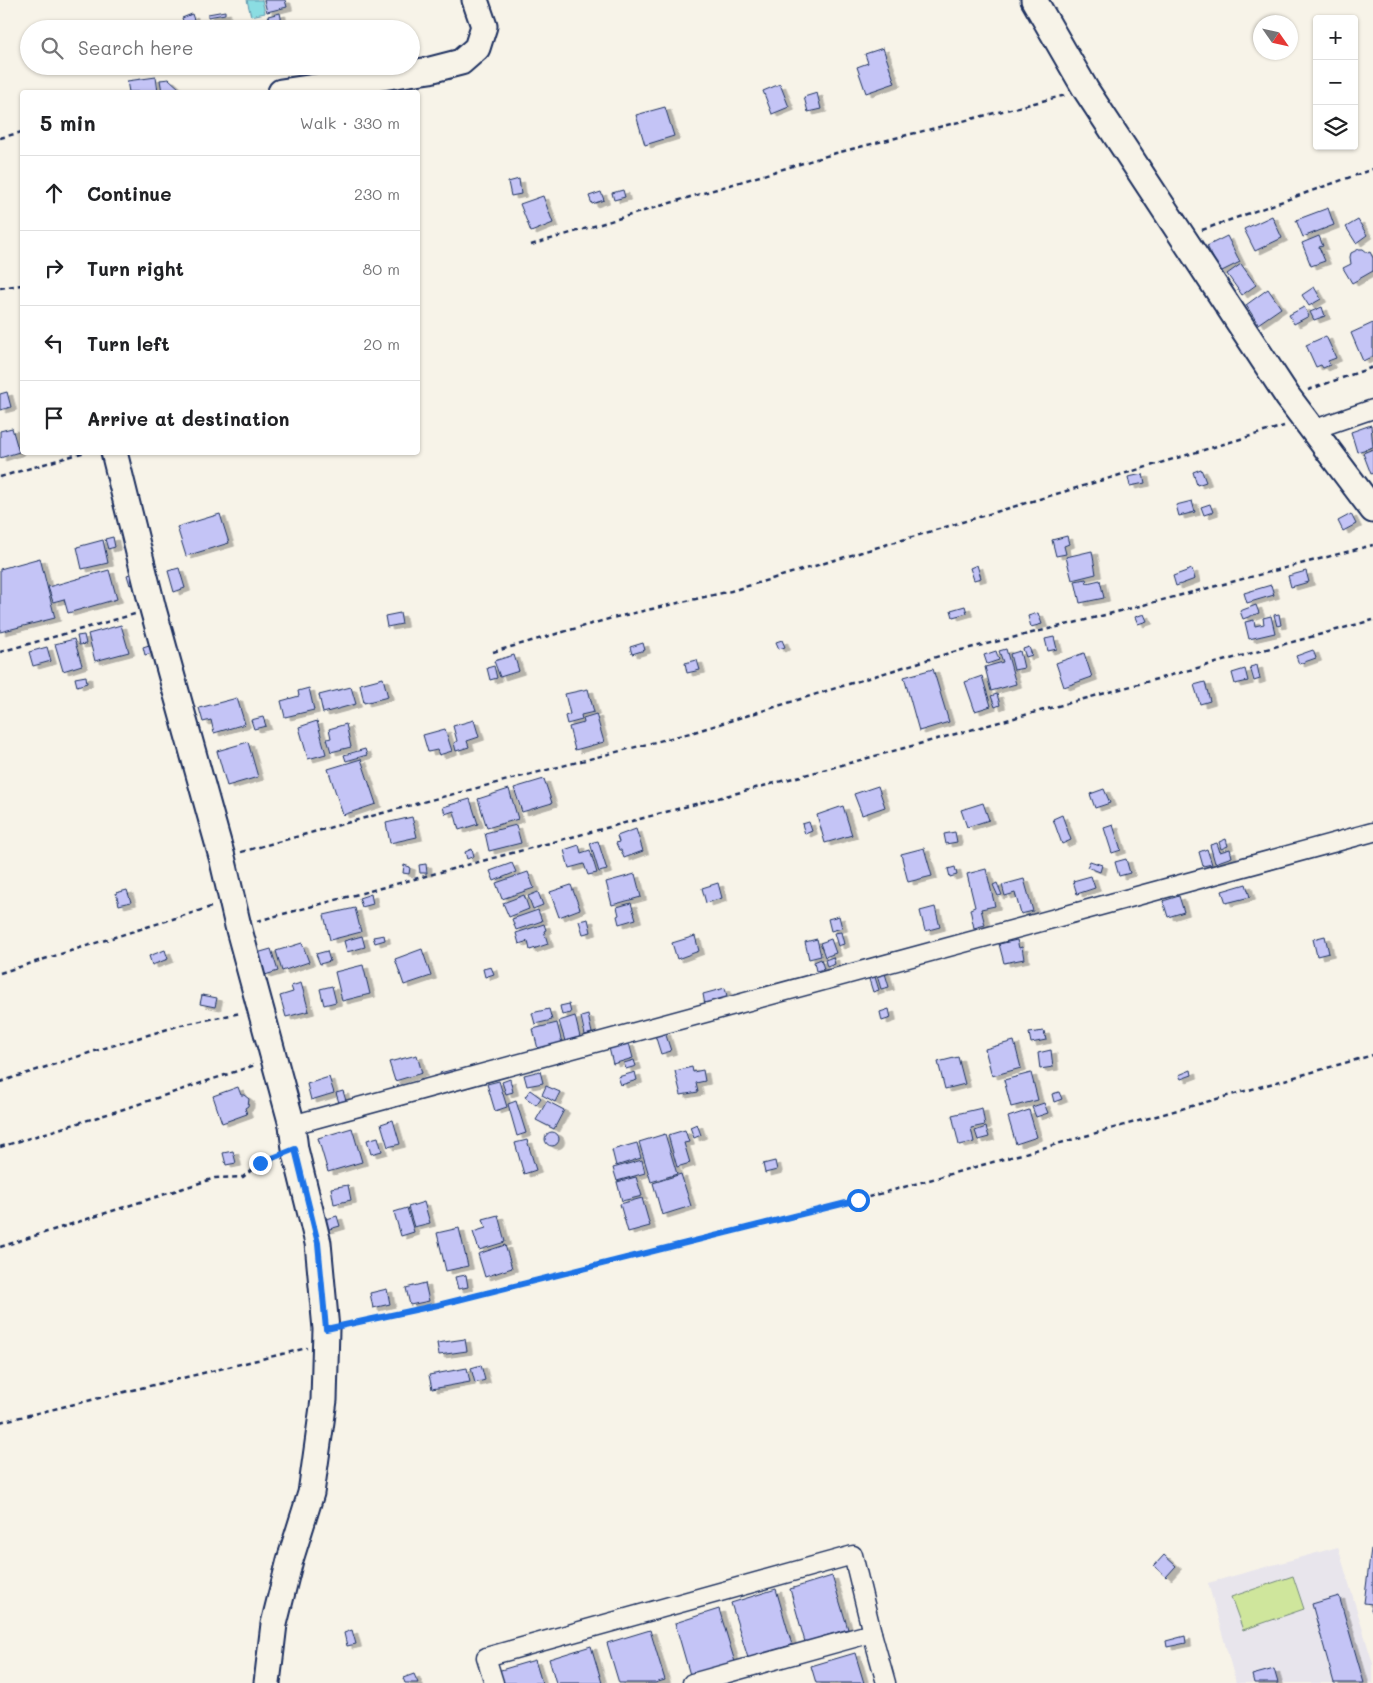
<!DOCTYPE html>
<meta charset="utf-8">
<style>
body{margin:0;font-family:Mali,sans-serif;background:#f6f6f6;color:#202124}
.controls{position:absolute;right:15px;top:15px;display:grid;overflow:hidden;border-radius:5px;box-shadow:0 1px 4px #0004}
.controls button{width:45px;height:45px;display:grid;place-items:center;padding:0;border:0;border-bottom:1px solid #e0e0e0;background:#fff;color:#202124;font:25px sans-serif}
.compass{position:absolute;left:1253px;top:15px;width:45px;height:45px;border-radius:50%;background:#fff;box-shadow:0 1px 4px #0004;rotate:124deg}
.stop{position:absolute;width:15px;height:15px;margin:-11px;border:4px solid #1a73e8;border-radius:50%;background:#fff}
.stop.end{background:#1a73e8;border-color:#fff;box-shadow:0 1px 5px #0008}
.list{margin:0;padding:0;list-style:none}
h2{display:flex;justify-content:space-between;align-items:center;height:65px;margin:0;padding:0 20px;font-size:21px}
h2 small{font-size:16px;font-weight:400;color:#757577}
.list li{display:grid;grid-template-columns:32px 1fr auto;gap:15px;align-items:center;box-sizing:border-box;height:75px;padding:0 20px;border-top:1px solid #e0e0e0}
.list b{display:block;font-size:19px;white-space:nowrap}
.list em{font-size:16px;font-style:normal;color:#757577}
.icon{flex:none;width:28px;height:28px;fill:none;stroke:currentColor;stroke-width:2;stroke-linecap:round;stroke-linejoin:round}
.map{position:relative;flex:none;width:1373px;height:1683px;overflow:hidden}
.search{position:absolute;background:#fff;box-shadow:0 1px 4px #0004;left:20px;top:20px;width:400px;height:55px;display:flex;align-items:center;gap:12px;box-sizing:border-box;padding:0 18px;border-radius:28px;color:#757577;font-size:19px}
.panel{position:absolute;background:#fff;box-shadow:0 1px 4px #0004;left:20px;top:90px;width:400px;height:365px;border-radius:5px}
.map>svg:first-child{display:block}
.built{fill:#e8e5ec}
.green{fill:#cfe69c;stroke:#758a7d}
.water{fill:#8bdde2;stroke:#5e97ad}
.building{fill:#c4c4f6;stroke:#1b2f5e;filter:url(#shadow)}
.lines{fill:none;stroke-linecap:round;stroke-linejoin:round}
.street-casing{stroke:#1b2f5e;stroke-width:21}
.secondary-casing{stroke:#1b2f5e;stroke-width:29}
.path{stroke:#1b2f5e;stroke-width:2.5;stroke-dasharray:5 4;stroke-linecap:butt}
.street{stroke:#f7f3e8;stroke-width:18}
.secondary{stroke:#f7f3e8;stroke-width:25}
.route{stroke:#1a73e8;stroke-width:6}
</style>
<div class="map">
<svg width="1373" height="1683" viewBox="0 0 1373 1683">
<defs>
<filter id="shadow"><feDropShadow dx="5.5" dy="3" stdDeviation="0" flood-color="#0004"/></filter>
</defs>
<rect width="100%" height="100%" fill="#f7f3e8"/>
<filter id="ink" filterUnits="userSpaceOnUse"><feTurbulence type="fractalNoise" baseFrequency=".02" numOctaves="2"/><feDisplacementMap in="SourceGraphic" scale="10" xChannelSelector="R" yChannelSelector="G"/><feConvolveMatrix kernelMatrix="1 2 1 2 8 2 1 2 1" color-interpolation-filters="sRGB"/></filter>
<g filter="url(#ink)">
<path class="built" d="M1338 1547 1373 1664V1683H1236L1208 1583Z"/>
<path class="green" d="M1293 1576 1304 1609 1243 1630 1231 1597Z"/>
<path class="water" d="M247 0H262L265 13 251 16Z"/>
<g class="building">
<path d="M264 0H285L287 7 267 12Z"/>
<path d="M225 11V14L208 17V14Z"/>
<path d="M280 13 283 27 271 29 268 16Z"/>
<path d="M192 14 197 29H186L182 18Z"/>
<path d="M883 48 895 83 866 93 857 67 868 63 865 54Z"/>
<path d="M156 77 158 92H129L127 81Z"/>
<path d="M169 79 180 89 181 92H162L160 80Z"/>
<path d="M780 84 789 107 772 114 763 91Z"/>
<path d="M817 93 821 109 808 112 804 97Z"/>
<path d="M665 107 674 136 645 145 636 115Z"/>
<path d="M519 179 521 194 511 196 508 182Z"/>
<path d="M623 190 625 197 614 200 612 193Z"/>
<path d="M601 192 604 200 592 204 589 196Z"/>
<path d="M543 196 553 223 531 232 520 204Z"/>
<path d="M1328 208 1334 225 1303 237 1296 220Z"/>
<path d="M1272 216 1282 238 1255 251 1244 229Z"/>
<path d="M1358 220 1367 235 1356 243 1346 227Z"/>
<path d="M1227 236 1240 262 1220 272 1207 246Z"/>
<path d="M1319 236 1323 246 1319 247 1325 261 1311 266 1302 243Z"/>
<path d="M1359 249H1363L1368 253 1370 252 1373 258V271L1352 283 1343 268 1351 264 1350 257 1351 253Z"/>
<path d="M1241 264 1256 285 1242 295 1227 274Z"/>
<path d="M1314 287 1321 299 1309 306 1302 295Z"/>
<path d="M1268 289 1281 308 1258 324 1246 305Z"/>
<path d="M1304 307 1309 316 1294 324 1289 315Z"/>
<path d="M1322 307 1325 316 1314 320 1310 312Z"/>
<path d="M1373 323V356L1363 361 1351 333Z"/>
<path d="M1326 336 1336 358 1328 361 1330 365 1323 368 1321 365 1316 367 1306 345Z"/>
<path d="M7 392 11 407 0 410V394Z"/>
<path d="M1371 425 1373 447 1357 452 1351 432Z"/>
<path d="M12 428 19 452 0 458V431Z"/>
<path d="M1373 449V473L1371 474 1363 453Z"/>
<path d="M1201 469 1206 482 1197 485 1193 472Z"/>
<path d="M1143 474 1145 483 1130 486 1128 477Z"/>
<path d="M1192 501 1195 512 1179 516 1176 505Z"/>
<path d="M1210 504 1213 512 1204 515 1201 507Z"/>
<path d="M220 514 229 543 186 556 177 527Z"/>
<path d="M1351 514 1356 524 1343 531 1338 521Z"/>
<path d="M1067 536 1069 544 1064 546 1066 554 1056 556 1052 540Z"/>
<path d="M113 537 115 547 108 549 105 539Z"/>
<path d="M103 540 108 563 82 569 77 547Z"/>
<path d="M1092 551 1096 574 1072 580 1066 557Z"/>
<path d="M40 558 55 618 0 632V569Z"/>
<path d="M977 565 981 578 974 580 970 568Z"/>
<path d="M179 568 185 588 174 592 168 571Z"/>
<path d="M1192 569 1195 579 1176 586 1173 576Z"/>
<path d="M109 570 117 599 68 613 64 599 53 602 48 587Z"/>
<path d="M1306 571 1309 582 1291 587 1288 576Z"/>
<path d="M133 573 136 583 130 585 127 575Z"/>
<path d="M1086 579 1087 583 1100 580 1104 598 1080 603 1075 581Z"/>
<path d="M1271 585 1274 595 1247 603 1244 593Z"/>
<path d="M1256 605 1259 613 1243 619 1240 611Z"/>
<path d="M965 606 967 613 953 617 951 610Z"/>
<path d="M400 613 402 624 387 627 385 616Z"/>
<path d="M1038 613 1042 624 1031 627 1028 616Z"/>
<path d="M1144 614 1147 621 1138 624 1135 617Z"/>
<path d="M1279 614 1281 625 1277 626 1274 615Z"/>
<path d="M1271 616 1275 633 1249 639 1245 622 1254 620 1255 626 1264 624 1263 618Z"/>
<path d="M121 625 129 652 95 661 88 634Z"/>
<path d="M84 635 86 644 79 645 77 636Z"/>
<path d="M1054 637 1057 649 1048 651 1045 639Z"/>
<path d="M74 639 82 665 63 671 55 644Z"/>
<path d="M782 640 785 647 779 649 776 642Z"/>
<path d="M643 643 645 650 632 654 630 647Z"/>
<path d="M152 644 155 652 145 655 143 647Z"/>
<path d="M47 647 51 661 33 666 29 652Z"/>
<path d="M1029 647 1032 655 1026 657 1023 649Z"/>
<path d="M1006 649 1016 684 991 691 985 667 1003 662 999 651Z"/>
<path d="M1313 650 1316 658 1299 664 1296 656Z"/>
<path d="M996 651 999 660 987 664 984 655Z"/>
<path d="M1020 651 1024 668 1014 670 1010 654Z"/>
<path d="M1084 653 1092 677 1064 687 1056 663Z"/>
<path d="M514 655 519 671 500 677 494 661Z"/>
<path d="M697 660 700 670 687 673 685 663Z"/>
<path d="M1257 665 1260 679 1254 681 1250 667Z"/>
<path d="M494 666 497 678 490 680 487 668Z"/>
<path d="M933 669 949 722 919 731 904 677Z"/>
<path d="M1245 669 1248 681 1235 684 1232 673Z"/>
<path d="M86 676 87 683 77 686 75 678Z"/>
<path d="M982 676 991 706 975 711 965 682Z"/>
<path d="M383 678 388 697 364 703 360 684Z"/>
<path d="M1205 682 1210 701 1200 704 1194 685Z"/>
<path d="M351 687 356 704 323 713 319 695Z"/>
<path d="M309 688 314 710 285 717 281 701 299 696 298 691Z"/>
<path d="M588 689 594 712 581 715 582 720 567 724 565 716 570 714 565 694Z"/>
<path d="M997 694 1000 705 995 707 991 696Z"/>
<path d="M237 698 245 724 214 733 211 720 203 722 199 708Z"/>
<path d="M596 714 604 742 575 750 569 727 584 723 583 718Z"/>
<path d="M263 717 266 726 254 729 251 720Z"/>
<path d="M474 720 479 737 467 741 469 747 456 751 454 743 457 741 453 726Z"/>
<path d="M317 721 326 754 308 759 299 727Z"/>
<path d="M346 724 351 747 331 752 327 739 331 738 329 729Z"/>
<path d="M445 729 452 751 439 755 437 750 428 752 423 735Z"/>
<path d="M248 742 258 777 227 786 217 751Z"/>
<path d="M365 749 367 755 346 761 344 755Z"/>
<path d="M361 759 376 804 343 815 328 769Z"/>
<path d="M544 779 552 803 522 812 514 788Z"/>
<path d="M878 786 885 807 862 815 854 794Z"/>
<path d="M509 789 518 819 487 828 478 799Z"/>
<path d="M1104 789 1110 803 1095 808 1090 794Z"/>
<path d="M470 799 478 824 459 830 454 811 445 814 443 807Z"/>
<path d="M983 803 989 820 967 827 961 810Z"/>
<path d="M843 806 852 835 825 843 817 815Z"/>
<path d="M1062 815 1071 840 1062 844 1053 819Z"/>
<path d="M412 817 417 837 390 843 386 823Z"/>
<path d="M809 822 812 831 805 834 802 824Z"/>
<path d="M516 825 521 843 489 851 485 833Z"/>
<path d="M1113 825 1121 850 1112 853 1104 828Z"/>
<path d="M636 829 643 851 624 858 621 850H619L616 843 619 842 617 836Z"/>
<path d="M955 832 957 842 946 844 944 834Z"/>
<path d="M1226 839 1228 846 1221 849 1219 842Z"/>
<path d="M598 841 607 870 599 872 590 843Z"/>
<path d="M1217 843 1220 852 1230 849 1232 857 1215 863 1210 845Z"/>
<path d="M579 845 581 853 590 850 597 873 588 875 584 864 569 868 564 850Z"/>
<path d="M924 848 932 876 908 882 901 854Z"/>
<path d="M472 849 474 856 467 859 465 852Z"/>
<path d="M1207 849 1212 864 1203 866 1199 852Z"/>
<path d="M1126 859 1130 873 1119 876 1115 862Z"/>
<path d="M1090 861 1102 865 1100 872 1087 867Z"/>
<path d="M512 863 516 872 494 881 490 871Z"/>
<path d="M426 864 427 873H420L419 865Z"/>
<path d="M404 865 410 867 409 874 403 873Z"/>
<path d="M955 867 957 875 950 877 948 869Z"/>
<path d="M986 869 995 906 981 909 985 925 974 928 970 909 975 907 967 874Z"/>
<path d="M528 872 534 888 502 899 496 883Z"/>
<path d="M635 874 641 897 612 905 606 882Z"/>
<path d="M1091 876 1095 888 1077 894 1073 881Z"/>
<path d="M1024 879 1033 911 1021 914 1015 893 1005 896 1002 885Z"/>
<path d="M718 883 722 898 706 903 702 888Z"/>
<path d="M997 883 1002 895 998 896 993 885Z"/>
<path d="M1246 884 1250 897 1226 903 1222 891Z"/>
<path d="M571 885 580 909 559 917 550 892Z"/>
<path d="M127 890 131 902 119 905 116 893Z"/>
<path d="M538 892 543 905 533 909 528 896Z"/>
<path d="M371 894 373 904 362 907 359 898Z"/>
<path d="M524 895 529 909 509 917 503 903Z"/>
<path d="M1179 896 1184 912 1168 917 1163 901Z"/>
<path d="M631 903 636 919 619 924 617 916 619 915 617 907Z"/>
<path d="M935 907 940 927 925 931 920 911Z"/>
<path d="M355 908 361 932 330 940 324 915Z"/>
<path d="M538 910 542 921 516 930 512 919Z"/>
<path d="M839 916 842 928 831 931 828 919Z"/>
<path d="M588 919 591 932 583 934 579 921Z"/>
<path d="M544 924 546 930 544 931 548 944 530 950 528 941 519 944 516 933Z"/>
<path d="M841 932 844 944 838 946 834 933Z"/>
<path d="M384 935 385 940 375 943 373 937Z"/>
<path d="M362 936 365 947 347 952 344 941Z"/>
<path d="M695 936 699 951 677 959 672 943Z"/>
<path d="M1325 936 1329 953 1317 956 1313 939Z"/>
<path d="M817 939 821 956 809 959 805 942Z"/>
<path d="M831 939 836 953 825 957 820 943Z"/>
<path d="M1017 940 1019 948 1022 947 1024 959 1004 963 999 944Z"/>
<path d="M302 943 309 962 282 971 276 951Z"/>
<path d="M271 949 278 971 265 975 257 953Z"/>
<path d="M422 949 431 976 404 985 395 959Z"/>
<path d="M165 950 168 959 152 965 149 956Z"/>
<path d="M327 951 330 961 320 964 316 954Z"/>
<path d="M833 957 835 964 827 967 825 960Z"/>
<path d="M821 959 824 969 816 971 814 962Z"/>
<path d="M363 965 370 994 342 1001 335 972Z"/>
<path d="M491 967 494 974 485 977 483 969Z"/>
<path d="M884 970 889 987 881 989 876 972Z"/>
<path d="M874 974 879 990 873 992 868 976Z"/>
<path d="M301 983 309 1011 286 1017 280 996 293 992 291 986Z"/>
<path d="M332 986 336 1002 324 1005 320 989Z"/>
<path d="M725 988 728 1000 705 1005 703 994Z"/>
<path d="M202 995 217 998 215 1007 200 1004Z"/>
<path d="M569 1004 571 1013 562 1015 560 1006Z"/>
<path d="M549 1009 552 1020 535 1024 532 1013Z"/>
<path d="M889 1009 891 1018 882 1021 880 1012Z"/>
<path d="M588 1015 592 1033 585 1035 581 1017Z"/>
<path d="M575 1016 580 1037 565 1041 559 1021Z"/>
<path d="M557 1023 562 1043 538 1049 533 1029Z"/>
<path d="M1044 1031 1046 1040 1031 1043 1029 1033Z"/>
<path d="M665 1032 671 1051 661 1054 655 1035Z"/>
<path d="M1014 1041 1021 1068 992 1076 985 1049Z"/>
<path d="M629 1043 633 1058 613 1064 609 1048Z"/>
<path d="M1051 1050 1053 1067 1040 1069 1038 1053Z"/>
<path d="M417 1055 422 1073 395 1081 389 1062Z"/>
<path d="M958 1057 965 1084 945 1089 938 1062Z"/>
<path d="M634 1060 636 1066 626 1069 624 1063Z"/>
<path d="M692 1067 693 1072 703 1070 705 1081 696 1083 698 1092 681 1095 675 1071Z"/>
<path d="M455 1069 456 1075 442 1079 440 1073Z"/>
<path d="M1191 1070 1192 1075 1181 1079 1179 1075Z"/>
<path d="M540 1071 543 1083 527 1086 524 1075Z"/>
<path d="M635 1072 637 1080 621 1085 618 1077Z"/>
<path d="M1031 1073 1038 1100 1011 1107 1004 1080Z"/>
<path d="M329 1077 334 1093 311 1100 307 1084Z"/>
<path d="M510 1079 513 1092 506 1094 502 1082Z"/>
<path d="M499 1081 507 1107 495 1111 487 1084Z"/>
<path d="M546 1086 560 1092 555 1102 542 1095Z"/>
<path d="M238 1087 241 1095H244L249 1099 248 1106 245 1108 247 1114 222 1123 213 1096Z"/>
<path d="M530 1090 541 1098 536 1105 525 1097Z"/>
<path d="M343 1091 347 1104 340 1106 336 1093Z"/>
<path d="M1059 1092 1062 1099 1054 1102 1052 1094Z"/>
<path d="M516 1101 526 1133 517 1136 508 1104Z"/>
<path d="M547 1101 564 1110 554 1129 536 1120Z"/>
<path d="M1044 1103 1048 1113 1036 1117 1032 1107Z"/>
<path d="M982 1108 985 1125 971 1128 974 1142 959 1145 952 1115Z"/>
<path d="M1029 1110 1037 1137 1016 1144 1008 1117Z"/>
<path d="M393 1120 400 1144 388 1147 381 1124Z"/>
<path d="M697 1124 701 1135 694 1138 690 1127Z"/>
<path d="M986 1127 989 1137 978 1140 975 1131Z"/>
<path d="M352 1128 362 1162 328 1172 318 1138Z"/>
<path d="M685 1130 689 1142 684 1143 690 1163 677 1167 668 1135Z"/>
<circle cx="552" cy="1139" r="7"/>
<path d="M665 1134 677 1174 651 1182 639 1142Z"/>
<path d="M378 1137 382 1151 371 1154 367 1140Z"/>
<path d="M527 1140 536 1170 524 1174 515 1143Z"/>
<path d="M637 1143 641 1158 616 1166 612 1150Z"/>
<path d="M233 1151 236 1163 226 1165 223 1153Z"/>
<path d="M642 1160 645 1173 617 1181 613 1168Z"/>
<path d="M775 1161 777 1170 765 1173 763 1164Z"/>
<path d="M681 1174 691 1206 662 1215 653 1183Z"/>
<path d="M636 1177 642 1196 622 1201 617 1182Z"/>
<path d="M348 1185 351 1200 334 1204 331 1188Z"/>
<path d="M642 1198 650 1226 628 1232 620 1204Z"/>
<path d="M424 1202 430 1223 414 1227 408 1207Z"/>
<path d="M407 1208 414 1232 401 1236 394 1212Z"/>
<path d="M498 1215 505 1242 479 1250 473 1232 486 1228 483 1219Z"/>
<path d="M337 1216 340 1226 326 1230 323 1220Z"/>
<path d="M459 1228 468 1266 446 1271 437 1233Z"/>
<path d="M505 1245 512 1268 485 1277 478 1254Z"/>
<path d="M466 1275 468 1287 458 1289 455 1277Z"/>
<path d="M425 1283 429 1301 410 1305 406 1288Z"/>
<path d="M387 1289 390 1304 373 1308 370 1293Z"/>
<path d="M465 1339 467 1351 439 1355 437 1343Z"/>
<path d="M481 1365 485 1380 475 1383 471 1368Z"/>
<path d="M467 1368 470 1382 432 1389 429 1375Z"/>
<path d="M1371 1549H1373V1611H1371L1372 1604 1364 1603Z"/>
<path d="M1164 1555 1176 1566 1166 1577 1154 1566Z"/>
<path d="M832 1576 848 1629 805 1642 790 1589Z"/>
<path d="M776 1589 792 1645 748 1658 731 1603Z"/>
<path d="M1339 1596 1364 1683H1334L1312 1604Z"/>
<path d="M719 1609 735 1662 690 1675 675 1623Z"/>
<path d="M352 1630 356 1644 347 1646 344 1633Z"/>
<path d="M650 1630 665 1680 655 1683H619L607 1643Z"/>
<path d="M1185 1636 1186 1643 1167 1647 1166 1641Z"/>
<path d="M591 1646 602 1683H556L549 1659Z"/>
<path d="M855 1653 864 1683H816L811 1666Z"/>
<path d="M535 1660 542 1683H497L494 1672Z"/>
<path d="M1274 1669 1278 1683H1254L1252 1675Z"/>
<path d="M414 1674 418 1683H405L403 1678Z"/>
</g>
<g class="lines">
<g class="street-casing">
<g id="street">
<path d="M1312 430 1373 409"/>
<path d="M292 1125 1373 832"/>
<path d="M494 1683 486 1657 853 1555 872 1633"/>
<path d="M692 1683 872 1633 886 1683"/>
</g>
</g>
<g class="secondary-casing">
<g id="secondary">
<path d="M1034 0 1086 90 1288 397 1373 510"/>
<path d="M281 92 430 70 461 62 477 48 484 26 475 0"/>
<path d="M114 452 153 609 222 857 238 926 292 1125 295 1149 318 1243 326 1329 324 1400 311 1493 290 1560 274 1624 267 1683"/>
</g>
</g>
<g class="path">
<path d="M0 138 22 132"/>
<path d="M1202 230 1373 169"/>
<path d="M531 245 836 153 1066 95"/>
<path d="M0 288 22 285"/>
<path d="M1308 390 1373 367"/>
<path d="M0 477 85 452"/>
<path d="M0 652 135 614"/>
<path d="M493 652 612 618 731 591 1284 426"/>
<path d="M241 852 419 803 694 732 949 653 1082 621 1373 545"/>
<path d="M257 921 842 765 1373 620"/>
<path d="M0 973 214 906"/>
<path d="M0 1082 95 1051 181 1025 241 1013"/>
<path d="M0 1147 127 1108 255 1065"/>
<path d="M0 1247 215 1178 243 1177 260 1163 278 1156"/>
<path d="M344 1325 437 1305 858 1200 1373 1055"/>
<path d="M0 1422 307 1348"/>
</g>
<use href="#street" class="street"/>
<use href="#secondary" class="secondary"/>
</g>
</g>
<g class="lines" filter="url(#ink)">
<path class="route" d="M260 1163 295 1149 318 1243 326 1329 438 1305 858 1200"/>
</g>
</svg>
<div class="controls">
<button>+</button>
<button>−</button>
<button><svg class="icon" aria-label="layers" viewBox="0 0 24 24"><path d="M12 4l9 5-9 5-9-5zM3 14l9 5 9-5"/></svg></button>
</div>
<svg class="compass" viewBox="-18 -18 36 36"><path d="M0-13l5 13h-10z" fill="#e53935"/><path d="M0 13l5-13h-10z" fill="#757577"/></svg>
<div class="stop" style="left:858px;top:1200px"></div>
<div class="stop end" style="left:260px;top:1163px"></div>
<div class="search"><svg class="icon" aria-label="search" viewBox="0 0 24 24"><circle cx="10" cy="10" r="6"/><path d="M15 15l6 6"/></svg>Search here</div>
<section class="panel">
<h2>5 min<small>Walk · 330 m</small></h2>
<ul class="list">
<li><svg class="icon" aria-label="ahead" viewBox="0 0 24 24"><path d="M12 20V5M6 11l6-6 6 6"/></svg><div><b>Continue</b></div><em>230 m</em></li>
<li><svg class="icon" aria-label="right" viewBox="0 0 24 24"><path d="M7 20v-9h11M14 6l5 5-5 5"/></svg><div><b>Turn right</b></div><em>80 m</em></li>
<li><svg class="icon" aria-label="left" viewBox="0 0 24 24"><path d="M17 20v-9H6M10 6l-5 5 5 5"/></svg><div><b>Turn left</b></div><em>20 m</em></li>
<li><svg class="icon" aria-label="arrive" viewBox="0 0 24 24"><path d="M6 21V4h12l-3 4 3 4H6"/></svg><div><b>Arrive at destination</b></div></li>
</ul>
</section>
</div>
